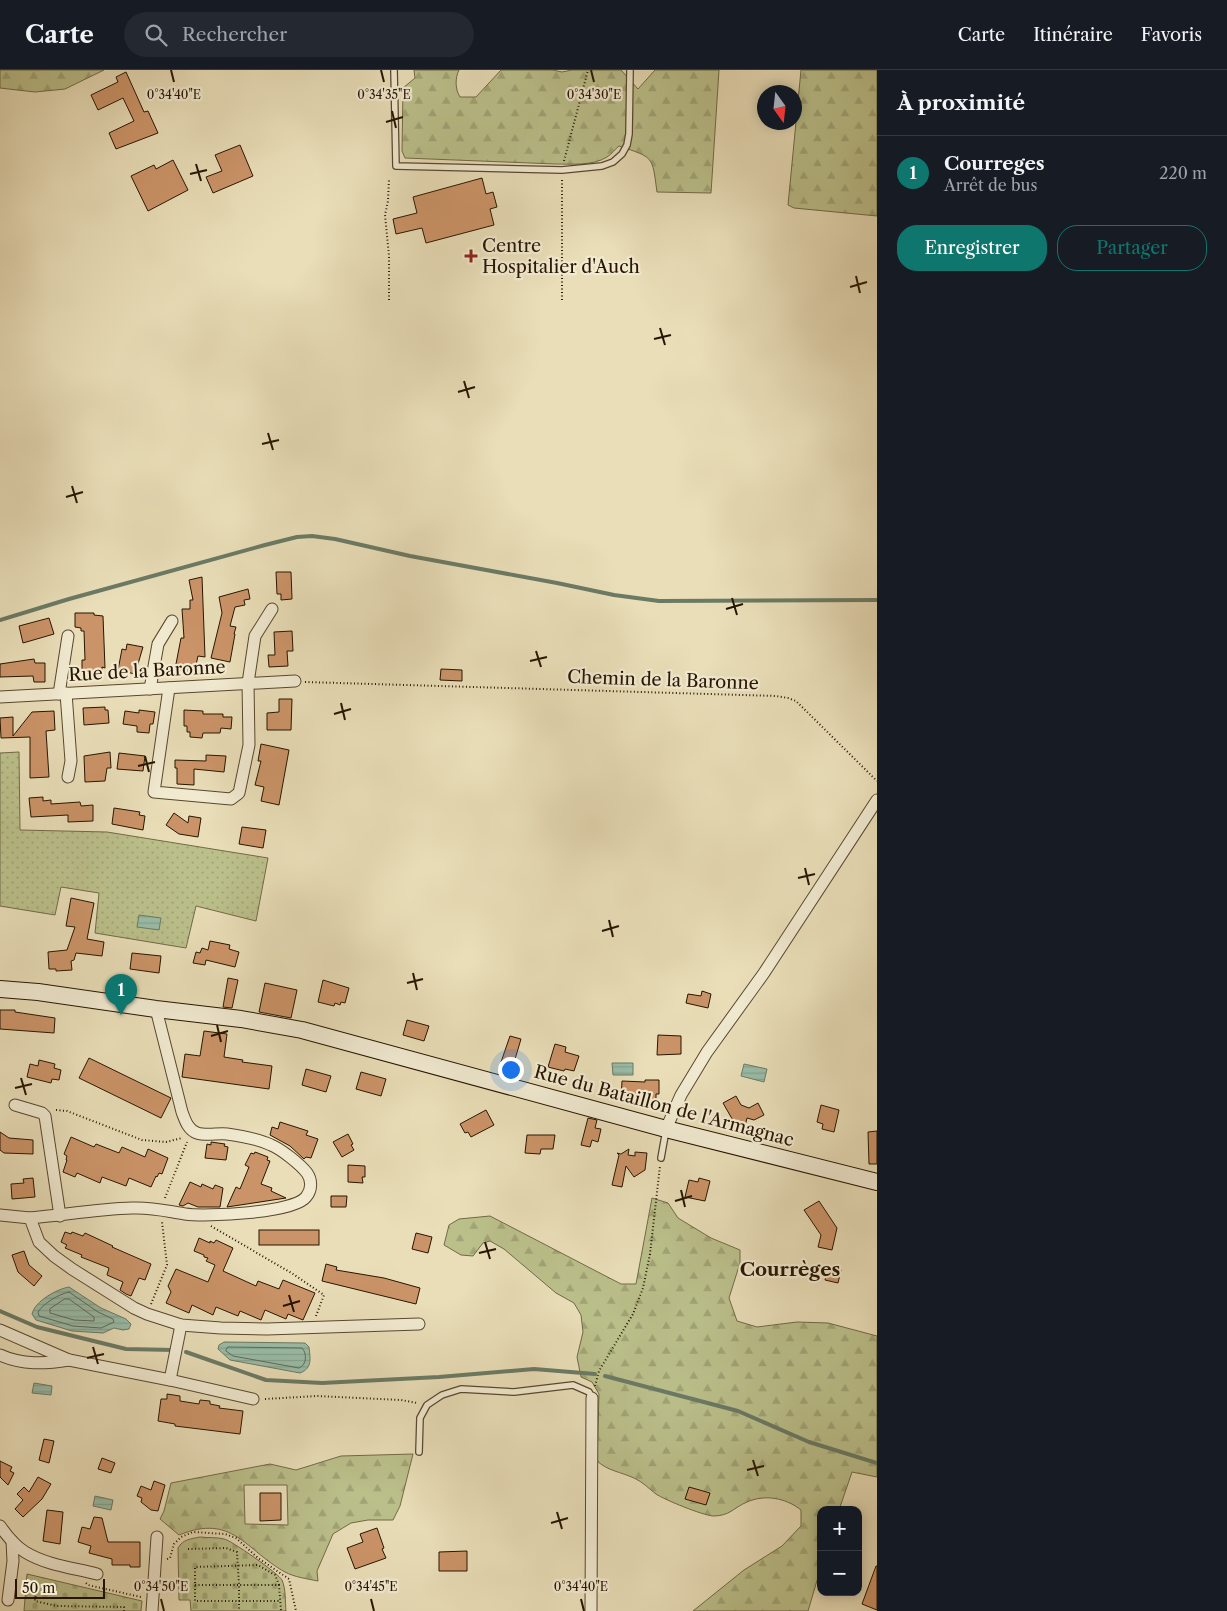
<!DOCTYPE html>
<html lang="fr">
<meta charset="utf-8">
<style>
body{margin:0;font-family:"Libre Caslon Text",serif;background:#242831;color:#f1f3f6}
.controls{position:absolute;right:15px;bottom:15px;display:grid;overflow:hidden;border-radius:10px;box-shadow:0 2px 12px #0003}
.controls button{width:45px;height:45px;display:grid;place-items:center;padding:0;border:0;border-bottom:1px solid #363941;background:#171b24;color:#f1f3f6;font:25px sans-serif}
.compass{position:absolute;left:757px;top:15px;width:45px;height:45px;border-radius:50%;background:#171b24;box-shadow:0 2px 12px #0003;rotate:165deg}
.scale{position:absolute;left:15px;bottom:12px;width:90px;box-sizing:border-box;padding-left:5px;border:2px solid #271500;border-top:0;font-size:14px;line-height:18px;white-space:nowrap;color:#271500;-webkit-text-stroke:4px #f1ead1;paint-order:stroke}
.you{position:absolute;left:510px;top:999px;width:18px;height:18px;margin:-12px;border:4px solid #fff;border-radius:50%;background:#1a73e8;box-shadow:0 0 0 8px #1a73e833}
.badge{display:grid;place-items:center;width:32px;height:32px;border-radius:50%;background:#0f766e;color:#fff;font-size:16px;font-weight:700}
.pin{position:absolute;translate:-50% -41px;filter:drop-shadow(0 1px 2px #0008)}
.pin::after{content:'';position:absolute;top:26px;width:18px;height:15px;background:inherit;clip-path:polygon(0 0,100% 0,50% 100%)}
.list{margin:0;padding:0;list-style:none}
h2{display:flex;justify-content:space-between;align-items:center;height:65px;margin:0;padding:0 20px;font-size:21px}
h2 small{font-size:16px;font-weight:400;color:#9ea1a6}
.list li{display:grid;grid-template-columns:32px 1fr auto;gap:15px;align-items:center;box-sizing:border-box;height:75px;padding:0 20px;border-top:1px solid #363941}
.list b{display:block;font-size:19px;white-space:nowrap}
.list p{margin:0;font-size:16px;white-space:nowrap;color:#9ea1a6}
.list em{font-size:16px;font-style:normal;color:#9ea1a6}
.actions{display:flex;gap:10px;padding:15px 20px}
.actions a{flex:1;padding:11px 0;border:1px solid #0f766e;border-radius:20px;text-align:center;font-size:18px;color:#0f766e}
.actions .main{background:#0f766e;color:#fff}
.icon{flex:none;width:28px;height:28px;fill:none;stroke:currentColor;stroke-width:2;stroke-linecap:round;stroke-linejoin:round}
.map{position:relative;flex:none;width:877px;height:1541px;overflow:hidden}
header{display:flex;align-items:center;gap:30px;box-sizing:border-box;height:70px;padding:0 25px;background:#171b24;border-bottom:1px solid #363941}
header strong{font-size:24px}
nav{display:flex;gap:28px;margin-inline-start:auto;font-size:18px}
.search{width:350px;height:45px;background:#242831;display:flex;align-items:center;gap:12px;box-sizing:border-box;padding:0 18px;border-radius:28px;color:#9ea1a6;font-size:19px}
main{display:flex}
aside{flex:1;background:#171b24}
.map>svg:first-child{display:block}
.forest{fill:url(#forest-firs);stroke:#716a46;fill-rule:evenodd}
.cemetery{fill:url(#cemetery-stones);stroke:#716a46}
.park{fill:url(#park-dots);stroke:#716a46}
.water{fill:url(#water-rules);stroke:#6b7a65}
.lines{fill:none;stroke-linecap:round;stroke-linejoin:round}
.shore{stroke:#606954;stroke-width:1}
.stream{stroke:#6b7a65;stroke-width:4}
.building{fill:#cb9468;stroke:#271500}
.lane-casing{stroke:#58472e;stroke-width:8}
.street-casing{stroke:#58472e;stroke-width:13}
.secondary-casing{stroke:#271500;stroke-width:18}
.path{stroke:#271500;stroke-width:2;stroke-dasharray:1 2.5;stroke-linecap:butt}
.lane{stroke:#f1ead1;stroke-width:5.5}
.street{stroke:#f1ead1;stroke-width:11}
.secondary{stroke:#f1ead1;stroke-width:16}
.ticks{fill:none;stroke:#271500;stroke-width:2}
.poi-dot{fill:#8f2418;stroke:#f1ead1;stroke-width:2}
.labels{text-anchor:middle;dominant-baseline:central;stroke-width:4.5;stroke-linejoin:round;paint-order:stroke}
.poi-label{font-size:18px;fill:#271500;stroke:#f1ead1;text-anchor:start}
.street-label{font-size:18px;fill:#271500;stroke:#f1ead1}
.neighbourhood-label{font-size:19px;font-weight:bold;fill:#271500;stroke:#f1ead1}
.ticks-label{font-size:12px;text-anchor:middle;fill:#271500;stroke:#f1ead1;stroke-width:4.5;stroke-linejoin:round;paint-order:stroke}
</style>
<header>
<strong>Carte</strong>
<div class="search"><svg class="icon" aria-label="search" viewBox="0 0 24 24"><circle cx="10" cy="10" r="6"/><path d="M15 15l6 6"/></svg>Rechercher</div>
<nav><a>Carte</a><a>Itinéraire</a><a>Favoris</a></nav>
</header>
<main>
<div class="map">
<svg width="877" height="1541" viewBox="0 0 877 1541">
<defs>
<pattern id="forest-firs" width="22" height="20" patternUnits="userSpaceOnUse" patternTransform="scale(1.25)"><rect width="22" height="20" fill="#bbc08b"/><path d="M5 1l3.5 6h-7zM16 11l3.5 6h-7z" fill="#a1a476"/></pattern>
<pattern id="cemetery-stones" width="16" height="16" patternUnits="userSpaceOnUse" patternTransform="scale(1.25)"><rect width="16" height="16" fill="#bbc08b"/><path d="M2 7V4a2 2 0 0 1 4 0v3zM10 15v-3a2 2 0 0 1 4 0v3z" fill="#a1a476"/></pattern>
<pattern id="park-dots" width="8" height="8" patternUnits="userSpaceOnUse" patternTransform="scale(1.25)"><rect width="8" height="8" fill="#bbc08b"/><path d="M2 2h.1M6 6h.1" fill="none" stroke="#a1a476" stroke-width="1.8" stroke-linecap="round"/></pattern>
<pattern id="water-rules" width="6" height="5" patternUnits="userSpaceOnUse" patternTransform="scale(1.25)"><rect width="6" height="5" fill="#99bda9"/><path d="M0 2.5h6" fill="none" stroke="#84a290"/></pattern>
</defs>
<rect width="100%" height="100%" fill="#e9deb8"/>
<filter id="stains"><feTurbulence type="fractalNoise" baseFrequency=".004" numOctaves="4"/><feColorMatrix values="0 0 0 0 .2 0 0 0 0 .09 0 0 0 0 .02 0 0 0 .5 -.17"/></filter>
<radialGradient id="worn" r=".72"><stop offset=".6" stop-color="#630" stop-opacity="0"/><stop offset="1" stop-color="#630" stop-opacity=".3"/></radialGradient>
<g class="forest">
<path d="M0 0H104L65 19 35 22 0 18Z"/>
<path d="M414 0H459C455 8 455 19 460 27H476L501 0H553L562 2 572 0H621L638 19 655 0H719L711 123 657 122C652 85 654 88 619 76 615 79 612 84 607 87 593 96 571 94 555 94L405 88 402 81 403 18 415 8Z"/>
<path d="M801 0H877V146L794 138 788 135Z"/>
<path d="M652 1128 668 1133 678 1148 711 1168 740 1180V1193L729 1228 737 1251 757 1257 797 1252 828 1253 877 1266V1407L852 1402 839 1440H821V1497L808 1541H693L744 1500 782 1476 801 1456V1440C786 1428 765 1424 747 1432 733 1438 730 1446 713 1446 702 1445 665 1430 656 1424 648 1418 643 1412 634 1408 621 1402 608 1401 597 1391L599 1324 592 1312 581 1307 577 1287 583 1262 581 1245 574 1233 556 1223 504 1179 490 1171 483 1173 473 1186 461 1185 444 1175 449 1155 459 1149 490 1146 621 1214H636Z"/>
<path d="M413 1384 400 1436 393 1450H368L351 1453 333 1464 317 1501 318 1511C308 1509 294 1507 285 1502 245 1480 233 1443 179 1465L160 1449 164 1441 171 1413 270 1394 296 1400 341 1386ZM244 1415H287L288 1455 245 1454Z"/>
</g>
<g class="cemetery">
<path d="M200 1467C208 1468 217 1467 224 1469 231 1470 279 1504 282 1510 286 1519 285 1531 286 1541H191L190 1530H179L178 1478C183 1469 191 1469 200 1467Z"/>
<path d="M27 1504 142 1531 141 1541H24Z"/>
</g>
<path class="park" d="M19 682 20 760 107 762 268 788 256 851 196 836 186 878 95 863 99 823 61 817 55 845 0 836V683Z"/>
<g class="water">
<path d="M139 845 161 848 159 860 137 857Z"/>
<path d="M612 993H633V1005H613Z"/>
<path d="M744 994 767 999 764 1012 741 1006Z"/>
<path d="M69 1217 101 1238 126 1249 131 1254 129 1259 123 1260 114 1258 103 1263 72 1261 36 1250 32 1244C35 1231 57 1219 69 1217Z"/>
<path d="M224 1272 305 1273 309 1277C310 1288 313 1298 300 1303L230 1290 218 1279 219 1275Z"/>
<path d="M34 1313 52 1316 51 1325 32 1323Z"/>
<path d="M95 1426 113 1430 111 1440 93 1436Z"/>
</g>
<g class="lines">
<g class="shore">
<path d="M69 1222 98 1242 113 1249 114 1252 101 1258 73 1256 39 1246 38 1242C44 1233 59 1224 69 1222Z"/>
<path d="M65 1229H69L94 1247V1251L74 1250 50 1243V1239Z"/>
<path d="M228 1277 302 1278C307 1283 307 1295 299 1298L233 1286 226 1281Z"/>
</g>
<g class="stream">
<path d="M0 550 69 529 265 475 297 467 312 466 335 469 410 486 557 513 614 525 659 531 877 530"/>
<path d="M0 1241 37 1257 126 1279 174 1280"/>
<path d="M186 1282 266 1310 322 1313 439 1307 534 1299 595 1304"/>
<path d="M605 1306 738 1341 809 1372 877 1393"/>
</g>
</g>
<g class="building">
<path d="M126 2 144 42 148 41 158 63 116 79 109 63 134 51 123 28 98 40 91 25 118 12 116 7Z"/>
<path d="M240 75 253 106 213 123 206 107 222 101 215 85Z"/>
<path d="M173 90 188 120 148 141 131 106 154 95 156 99Z"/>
<path d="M482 108 486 124 493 122 497 137 490 139 494 155 426 173 422 158 396 164 393 149 417 143 413 127Z"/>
<path d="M276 502H291L292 529 281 530V524H277Z"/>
<path d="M202 507 205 587 198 586 194 604 178 600 179 594H176L181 568H184L182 539H190V530H193L189 510Z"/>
<path d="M248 519 250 529 244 530 245 535 235 537 230 556 236 557 234 564H235L230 592 211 588 222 543 219 527Z"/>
<path d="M75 543H94V545L103 546 105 598 102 597V607H82V590H85L84 561H81V558L75 557Z"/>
<path d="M49 548 54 564 23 573 19 556Z"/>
<path d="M292 561 293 581H287L288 596 269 597 268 585H275L274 562Z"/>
<path d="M127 574 143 577 135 604 118 600 122 579 126 580Z"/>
<path d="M34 589 35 593H45V612H34L33 606 0 607V594Z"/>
<path d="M441 599 462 600V611L440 610Z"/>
<path d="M279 629H292L291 660H267V643L279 642Z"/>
<path d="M105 637V640H108L109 653 84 655 83 638Z"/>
<path d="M139 640 155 642 153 654H150L149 663 137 662V656L123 654 125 641 139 643Z"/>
<path d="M184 640 203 641V644H223V647H232L231 659 221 658 220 663H203L202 668 190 667V662H187V656H184Z"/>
<path d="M54 641 55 660 46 661 49 707 30 708V667L1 668 0 648 13 647V666L32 642Z"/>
<path d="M261 674 289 680 279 735 261 731 264 717 255 715 261 691H258Z"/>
<path d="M110 682 111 698H107L105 711 85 712 84 686Z"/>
<path d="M119 683 145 686 143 701 117 699Z"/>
<path d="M206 685 226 686 224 702 194 699V715L177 714V698H175V690L206 691Z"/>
<path d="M43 727V731L51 730V734L80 732 81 736 93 735V751L68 752V745L31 747 29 728Z"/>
<path d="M114 738 140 742 139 745 145 746 143 760 112 754Z"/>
<path d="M174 743 188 753 189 746 201 748 198 767 179 764 166 755Z"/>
<path d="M242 757 266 760 263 778 239 774Z"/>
<path d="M71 828 94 833 87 869 104 872 102 886 76 883 74 890 71 891 72 900 56 901V899H49L48 882 67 880 75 857 66 856Z"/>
<path d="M210 871 230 875 229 879 239 882 235 897 206 890 205 895 193 893 196 882 200 883 202 878 208 880Z"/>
<path d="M132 883 161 886 159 903 130 899Z"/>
<path d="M228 908 238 910 232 938 223 937Z"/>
<path d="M323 910 349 918 345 933 341 932 340 935 335 933 334 936 318 932Z"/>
<path d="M265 913 297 920 291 948 259 942Z"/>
<path d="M702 921 711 924 708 938 686 933 688 924 701 926Z"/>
<path d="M0 940H15V942L55 948 54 963 0 959Z"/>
<path d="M407 950 429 956 424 971 403 965Z"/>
<path d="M204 961 227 964 224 987 243 990 242 992 272 996 269 1019 182 1007 185 984 200 986Z"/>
<path d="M658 965 681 966V984L657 985Z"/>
<path d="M510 966 521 969 513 996 501 992Z"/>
<path d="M555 974 566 977 565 982 579 986 574 1001 565 999 564 1001 548 997Z"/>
<path d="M89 988 171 1028 161 1048 79 1008Z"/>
<path d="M39 990 55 994 54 998 61 1000 59 1010 52 1009 51 1013 27 1007 30 994 38 996Z"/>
<path d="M306 999 331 1006 326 1022 302 1015Z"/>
<path d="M361 1002 386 1009 381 1026 356 1019Z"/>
<path d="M645 1010H659V1024H656V1031L621 1029 622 1011 645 1012Z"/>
<path d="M736 1026 741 1035 749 1038 758 1033 764 1045 754 1050 747 1048 745 1056 735 1054 723 1033Z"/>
<path d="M821 1035 839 1040 834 1062 822 1059 823 1054 817 1052Z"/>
<path d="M486 1040 494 1055 471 1067 468 1062 465 1063 460 1054Z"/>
<path d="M588 1048 597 1050 595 1058 601 1059 598 1072 592 1070 590 1077 581 1075Z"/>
<path d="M280 1052 308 1061 306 1065 318 1069 311 1088 306 1087 304 1089 290 1076 270 1065 272 1057 278 1059Z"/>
<path d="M877 1061V1094H869L868 1062Z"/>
<path d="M0 1062 9 1068 33 1070V1084L4 1083 0 1080Z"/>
<path d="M348 1064 353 1074 351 1075 354 1080 342 1087 333 1072Z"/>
<path d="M527 1065H555L553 1079H541L540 1084 525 1083Z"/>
<path d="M71 1067 94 1077 96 1074 119 1083 122 1077 145 1087 148 1079 168 1088 162 1104 159 1103 157 1107 156 1106 151 1117 129 1108 126 1116 102 1107 100 1113 77 1103 75 1107 63 1102 67 1090H66L67 1086 64 1084Z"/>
<path d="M211 1072 225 1074 224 1076 228 1077 226 1090 205 1088 207 1074 211 1075Z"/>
<path d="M629 1079 628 1085 635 1086V1082L647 1083 645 1100 634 1107 626 1096 622 1117 612 1115 619 1085 617 1083 621 1084Z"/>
<path d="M255 1082 268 1087 267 1090 270 1091 261 1114 272 1118 271 1121 286 1128 227 1137 236 1117 240 1119 249 1097 245 1095 251 1083 254 1084Z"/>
<path d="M348 1095 365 1096V1107H362L363 1113 348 1112Z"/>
<path d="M33 1108 35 1127 12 1129 11 1114 24 1113 23 1109Z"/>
<path d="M699 1108 710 1111 705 1131 685 1127 689 1110 698 1112Z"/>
<path d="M190 1112 201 1117 202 1114 213 1119 215 1115 223 1118 220 1137H198L188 1133 183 1136 179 1135Z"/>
<path d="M331 1126H347L346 1137H331Z"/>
<path d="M819 1131 837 1158 832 1180 818 1177 821 1165 804 1140Z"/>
<rect x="259" y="1160" width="60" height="15"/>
<path d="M65 1162 71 1164 72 1162 83 1166 85 1163 113 1176 112 1177 151 1194 145 1210 139 1208 131 1226 126 1224 120 1220 123 1212 107 1205 109 1198 81 1187 82 1185 65 1178 67 1175 61 1172Z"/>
<path d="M416 1163 432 1167 428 1183 412 1179Z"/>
<path d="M199 1168 210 1173V1171L214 1173 216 1170 233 1178 223 1201 256 1216 258 1211 279 1219 283 1210 315 1223 303 1250 288 1244 286 1249 265 1240 261 1250 240 1241 238 1246 216 1237 213 1245 192 1235 189 1243 166 1233 171 1222 168 1216 176 1199 208 1212 215 1195 206 1191 208 1188 204 1187V1185L194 1181Z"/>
<path d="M24 1181 29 1195 42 1206 34 1216 18 1202 12 1185Z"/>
<path d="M326 1194 337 1197 336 1200 384 1208 420 1218 416 1234 322 1211Z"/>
<path d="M828 1197 841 1200 838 1213 825 1210Z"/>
<path d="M167 1324 180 1326V1331L199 1334 200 1330 210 1331V1334L220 1336 219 1338 243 1341 240 1364 175 1356V1354L158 1351 161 1329H167Z"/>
<path d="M44 1369 54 1371 49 1393 39 1390Z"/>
<path d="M102 1388 115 1393 111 1403 98 1399Z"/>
<path d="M0 1391 12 1397 10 1401 14 1403 8 1415 0 1407Z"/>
<path d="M38 1407 51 1414 42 1429 23 1447 15 1439 23 1430 17 1424 24 1417 29 1422Z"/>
<path d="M154 1411 165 1415 158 1441 151 1440 141 1432 142 1428 137 1426 141 1416 151 1420Z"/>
<path d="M689 1417 710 1423 706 1435 685 1429Z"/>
<path d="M260 1423H281V1450L260 1451Z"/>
<path d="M47 1440 63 1442 60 1474 43 1471Z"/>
<path d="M94 1447 102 1448 108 1472H140V1497H130V1495H112V1489L89 1483 91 1476 78 1472 82 1457 90 1459Z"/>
<path d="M377 1458 384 1478 382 1479 386 1488 355 1499 347 1478 363 1472 360 1464Z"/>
<path d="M467 1481V1501H439V1482Z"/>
<path d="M876 1496H877V1540L862 1534Z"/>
</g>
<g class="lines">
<g class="lane-casing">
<g id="lane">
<path d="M394 0 396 96 562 100 602 96 613 92 622 84 627 75 629 64 630 0"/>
<path d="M661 1088 666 1060"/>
<path d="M419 1382 420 1348 427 1335 442 1325 461 1319 514 1322 573 1315 589 1322 592 1328"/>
</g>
</g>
<g class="street-casing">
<g id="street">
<path d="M169 618 154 722 231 729 239 723 249 675 248 613 255 566 272 539"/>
<path d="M150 619 158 574 172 551"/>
<path d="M66 623 71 691 68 707"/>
<path d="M59 624 68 566"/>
<path d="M0 627 295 611"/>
<path d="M15 1035 42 1043 45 1046 60 1146"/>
<path d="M666 1059 681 1025 707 982 764 903 877 730"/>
<path d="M0 1145 30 1148 39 1172 54 1186 72 1199 134 1238 147 1244 181 1255 221 1258 267 1259 419 1254"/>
<path d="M30 1148C64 1145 98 1139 132 1138 152 1137 166 1141 185 1144 206 1147 294 1143 306 1127 312 1120 312 1110 307 1103 300 1094 281 1079 271 1075 259 1069 241 1066 227 1064 218 1063 206 1066 197 1063 188 1060 185 1050 182 1042L156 939"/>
<path d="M181 1255 170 1310 253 1329"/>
<path d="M0 1260 69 1290 170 1310"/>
<path d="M0 1285C22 1295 45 1294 69 1290"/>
<path d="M0 1456C7 1466 15 1476 25 1482 46 1495 74 1498 97 1504"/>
<path d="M8 1530 13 1491 12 1471"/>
<path d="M152 1541 157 1467"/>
<path d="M591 1541 592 1328"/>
</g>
</g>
<g class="secondary-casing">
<path id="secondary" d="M0 919 38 922 156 939 241 949 302 960 666 1059 877 1112"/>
</g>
<g class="path">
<path d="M564 91 588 0"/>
<path d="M389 230V186L385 145 388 131 389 109"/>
<path d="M562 230V108"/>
<path d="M305 612 776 626 788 628 796 631 877 711"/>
<path d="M56 1040 67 1041 142 1070 166 1072 182 1068"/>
<path d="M165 1128 187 1072"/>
<path d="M211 1156 293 1204 324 1225 316 1246"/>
<path d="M151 1234 167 1195 162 1152"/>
<path d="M595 1316 599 1301 633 1244 643 1218 650 1184 660 1096"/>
<path d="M265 1329 317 1326 401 1330 417 1333"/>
<path d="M188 1479 226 1478 237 1482 239 1515H279L281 1541"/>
<path d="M167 1489 170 1488 174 1474 181 1467 193 1462 225 1464 236 1468 258 1488 289 1509 296 1541"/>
<path d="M37 1512 35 1531 57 1536 124 1537V1541"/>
<path d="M86 1513 88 1515 141 1527"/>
<path d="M195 1515H239V1541"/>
<path d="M279 1515 275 1505 258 1495 195 1497V1531H280"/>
</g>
<use href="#lane" class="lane"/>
<use href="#street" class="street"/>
<use href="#secondary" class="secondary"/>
</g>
<path class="ticks" d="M171 0 174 12M381 0 384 12M591 0 594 12M392 41 396 58M386 52 403 47M196 94 201 111M190 104 207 100M856 206 860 223M850 217 867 212M660 258 665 275M654 269 671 265M464 311 469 328M458 322 475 317M268 363 273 380M262 374 279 370M72 416 77 433M66 427 83 422M732 528 737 545M726 539 743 534M536 581 541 597M530 591 547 587M341 633 345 650M334 644 351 639M145 686 149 702M138 696 155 692M805 798 809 815M798 808 815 804M609 850 613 867M602 861 619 856M413 903 417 920M407 913 423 909M217 955 221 972M211 966 228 961M21 1008 26 1025M15 1018 32 1014M681 1120 685 1137M675 1131 692 1126M485 1172 490 1189M479 1183 496 1179M289 1225 294 1242M283 1236 300 1231M93 1277 98 1294M87 1288 104 1284M753 1390 758 1406M747 1400 764 1396M557 1442 562 1459M551 1453 568 1448M161 1529 164 1541M371 1529 374 1541M581 1529 584 1541"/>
<path class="poi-dot" d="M468.5 178.5h5v5h5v5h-5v5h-5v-5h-5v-5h5z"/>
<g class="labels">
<g class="poi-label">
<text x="482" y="176">Centre<tspan x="482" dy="21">Hospitalier d'Auch</tspan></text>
</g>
<g class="street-label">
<text transform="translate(147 601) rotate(-3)">Rue de la Baronne</text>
<text transform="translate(663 610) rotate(2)">Chemin de la Baronne</text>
<text transform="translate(664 1036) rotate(15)">Rue du Bataillon de l'Armagnac</text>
</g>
<g class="neighbourhood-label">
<text x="790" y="1199">Courrèges</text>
</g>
</g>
<g class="ticks-label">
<text x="174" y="29">0°34'40"E</text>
<text x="384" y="29">0°34'35"E</text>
<text x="594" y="29">0°34'30"E</text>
<text x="161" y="1521">0°34'50"E</text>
<text x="371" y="1521">0°34'45"E</text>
<text x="581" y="1521">0°34'40"E</text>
</g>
<rect width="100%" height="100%" filter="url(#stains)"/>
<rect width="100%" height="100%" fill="url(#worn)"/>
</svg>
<div class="controls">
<button>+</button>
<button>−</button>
</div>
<svg class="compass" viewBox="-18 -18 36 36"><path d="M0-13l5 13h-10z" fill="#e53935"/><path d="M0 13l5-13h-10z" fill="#9ea1a6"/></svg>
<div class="scale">50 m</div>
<div class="you"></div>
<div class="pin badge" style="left:121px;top:945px">1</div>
</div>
<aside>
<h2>À proximité<small></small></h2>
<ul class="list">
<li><span class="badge">1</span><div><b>Courreges</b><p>Arrêt de bus</p></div><em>220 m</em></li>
</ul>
<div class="actions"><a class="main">Enregistrer</a><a>Partager</a></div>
</aside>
</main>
